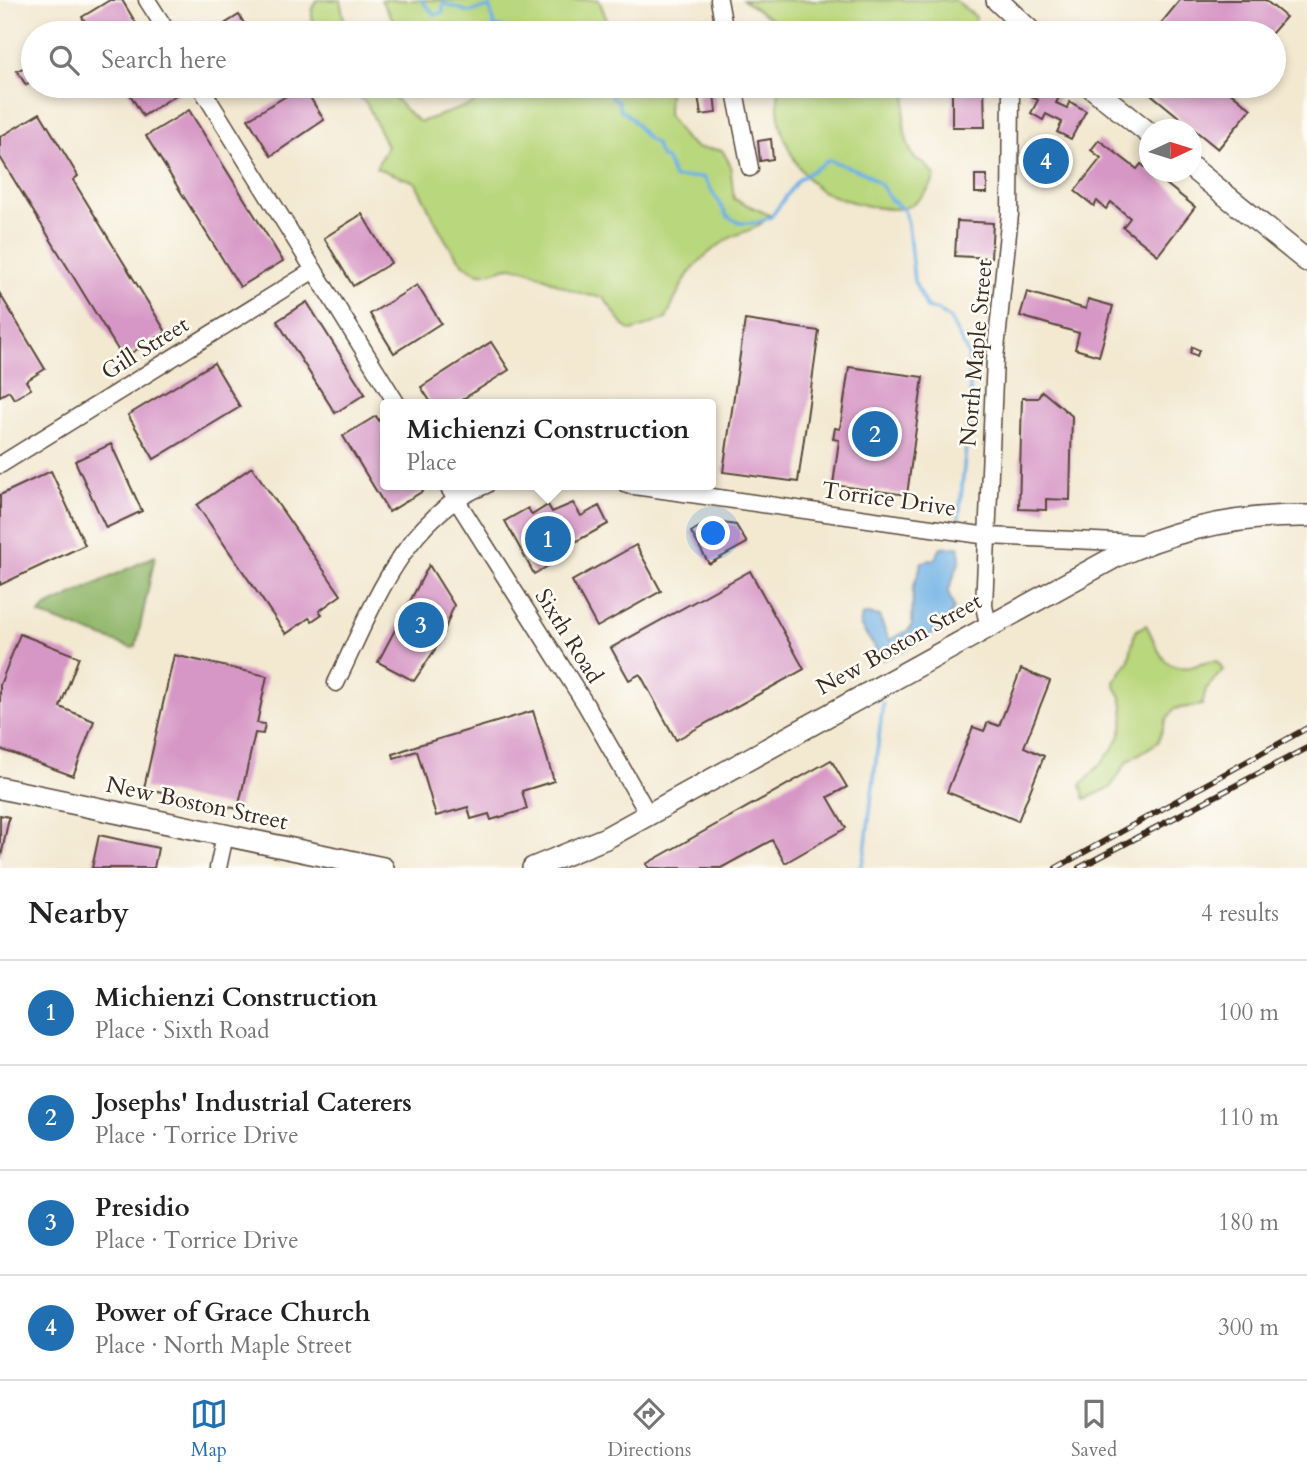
<!DOCTYPE html>
<meta charset="utf-8">
<style>
body{margin:0;font-family:Cardo,serif;background:#f6f6f6;color:#222}
.compass{position:absolute;left:1139px;top:119px;width:63px;height:63px;border-radius:50%;background:#fff;box-shadow:0 4px 10px #0003;rotate:86deg}
.you{position:absolute;left:714px;top:534px;width:24px;height:24px;margin:-18px;border:5px solid #fff;border-radius:50%;background:#1a73e8;box-shadow:0 0 0 10px #1a73e833}
.badge{display:grid;place-items:center;width:46px;height:46px;border-radius:50%;background:#1f6fb2;color:#fff;font-size:23px;font-weight:700}
.pin{position:absolute;translate:-50% -50%;border:4px solid #fff;box-shadow:0 2px 7px #0006}
.popup{position:absolute;left:380px;top:399px;width:336px;height:91px;box-sizing:border-box;display:grid;place-content:center;border-radius:7px;background:#fff;filter:drop-shadow(0 2px 5px #0005);font-size:23px;white-space:nowrap;color:#767676}
.popup b{font-size:26px;color:#222}
.popup::after{content:'';position:absolute;left:50%;top:100%;margin-left:-14px;border:14px solid transparent;border-top-color:#fff}
.list{margin:0;padding:0;list-style:none}
h2{display:flex;justify-content:space-between;align-items:center;height:91px;margin:0;padding:0 28px;font-size:30px}
h2 small{font-size:23px;font-weight:400;color:#767676}
.list li{display:grid;grid-template-columns:46px 1fr auto;gap:21px;align-items:center;box-sizing:border-box;height:105px;padding:0 28px;border-top:2px solid #e0e0e0}
.list b{display:block;font-size:26px;white-space:nowrap}
.list p{margin:0;font-size:23px;white-space:nowrap;color:#767676}
.list em{font-size:23px;font-style:normal;color:#767676}
.icon{flex:none;width:38px;height:38px;fill:none;stroke:currentColor;stroke-width:2;stroke-linecap:round;stroke-linejoin:round}
.map{position:relative;flex:none;width:1307px;height:868px;overflow:hidden}
.search{position:absolute;background:#fff;box-shadow:0 4px 10px #0003;left:21px;right:21px;top:21px;height:77px;display:flex;align-items:center;gap:18px;box-sizing:border-box;padding:0 24px;border-radius:38px;color:#767676;font-size:26px}
.sheet{height:511px;background:#fff}
nav{display:flex;justify-content:space-around;align-items:center;box-sizing:border-box;height:98px;border-top:2px solid #e0e0e0;background:#fff;font-size:19px;color:#767676}
nav a{display:grid;justify-items:center;gap:4px}
nav .on{color:#1f6fb2}
.map>svg:first-child{display:block}
.green{fill:#b9d77d;stroke:#7a804e;stroke-width:2}
.forest{fill:#92b86c;stroke:#667145;stroke-width:2}
.water{fill:#70b1e4;stroke:#566e81;stroke-width:2}
.lines{fill:none;stroke-linecap:round;stroke-linejoin:round}
.stream{stroke:#70b1e4;stroke-width:3.5}
.building{fill:#d797c6}
.minor-casing{stroke:#574639;stroke-width:19}
.major-casing{stroke:#574639;stroke-width:24}
.minor{stroke:#fff;stroke-width:16}
.major{stroke:#fff;stroke-width:21}
.rail-casing{stroke:#3b2a1e;stroke-width:6}
.rail{stroke:#fdfcf7;stroke-width:3.5;stroke-dasharray:10;stroke-linecap:butt}
.labels{text-anchor:middle;dominant-baseline:central;stroke-width:5;stroke-linejoin:round;paint-order:stroke}
.street-label{font-size:23px;fill:#3b2a1e;stroke:#fdfcf7}
</style>
<div class="map">
<svg width="1307" height="868" viewBox="0 0 1307 868">
<rect width="100%" height="100%" fill="#fdfcf7"/>
<filter id="ink" filterUnits="userSpaceOnUse"><feTurbulence type="fractalNoise" baseFrequency=".0143" numOctaves="2"/><feDisplacementMap in="SourceGraphic" scale="14" xChannelSelector="R" yChannelSelector="G"/><feConvolveMatrix kernelMatrix="1 2 1 2 8 2 1 2 1" color-interpolation-filters="sRGB"/></filter>
<filter id="wash" filterUnits="userSpaceOnUse"><feTurbulence type="fractalNoise" baseFrequency=".00686" numOctaves="4" result="noise"/><feDisplacementMap in="SourceGraphic" scale="28" xChannelSelector="R" yChannelSelector="G"/><feGaussianBlur stdDeviation="1.57" result="paint"/><feColorMatrix in="noise" values="0 0 0 0 0 0 0 0 0 0 0 0 0 0 0 0 0 1.4 0 .05"/><feComposite in="paint" operator="in"/></filter>
<g filter="url(#wash)">
<rect width="100%" height="100%" fill="#f3e8d0"/>
<g class="green">
<path d="M317 0H340L347 33H316C312 23 309 9 317 0Z"/>
<path d="M381 0H599L612 33H401Z"/>
<path d="M743 0H955L976 17 974 26 943 29 935 33H785L783 27Z"/>
<path d="M347 86C356 86 368 84 376 86 394 90 404 113 420 122L473 104 479 89 475 86H669L668 115 684 138 697 148 722 150 730 164 734 199 770 215C751 235 747 228 728 239 688 265 684 279 666 319L632 331 624 326 603 297C576 297 552 279 527 270 501 261 497 276 480 273 453 269 428 204 415 182L376 168 387 146 367 104Z"/>
<path d="M780 86H909C903 112 900 135 915 159L923 162 935 175C931 191 914 208 897 209 878 210 827 198 814 185 790 162 772 119 780 86Z"/>
<path d="M1146 625C1158 645 1160 672 1190 667 1199 665 1208 661 1217 661L1223 670 1206 689 1202 705 1174 709 1166 720 1158 742 1127 762 1110 788 1085 799 1081 785C1103 760 1131 739 1122 701 1121 694 1115 690 1114 682L1129 660 1135 631Z"/>
</g>
<path class="forest" d="M155 556 136 646 132 648 39 614 46 607Z"/>
<path class="water" d="M959 547 960 560 948 592 954 608C943 633 907 649 883 660L860 625 862 616 867 614 879 616 889 640 908 631 912 625 913 588 922 562 935 559 941 548Z"/>
<g class="lines">
<g class="stream">
<path d="M421 0 435 15 443 12V3L469 12 490 7 494 26 525 33"/>
<path d="M598 86 609 87 611 97 618 101 620 110C637 117 639 137 655 143L660 156 667 160 674 178 703 177 728 217 740 223H756L771 217 798 180 829 160 865 173 881 185 891 200 904 210 908 224 914 281 927 308 938 310 950 319 968 354 972 421 967 436 959 518"/>
<path d="M861 868 865 852 883 703"/>
</g>
</g>
<g id="blocks">
<g class="building">
<path d="M110 0H122L142 33H92L82 17Z"/>
<path d="M1180 0H1265L1286 17 1272 33H1260L1255 30 1252 33H1153Z"/>
<path d="M239 15 250 33H210Z"/>
<path d="M699 21 702 33H686L685 23Z"/>
<path d="M23 68 31 81 26 85 17 71Z"/>
<path d="M125 86H175L179 93 143 116Z"/>
<path d="M303 86 324 120 271 156 248 119Z"/>
<path d="M952 86H984L985 127H952Z"/>
<path d="M1033 86H1047L1061 93 1056 103 1067 108 1070 102 1086 111 1071 139 1057 132 1062 122 1046 114 1043 120 1031 113 1038 100 1028 95Z"/>
<path d="M1141 86H1223L1251 109 1218 149Z"/>
<path d="M714 93 716 113 701 115 698 95Z"/>
<path d="M189 110 283 261 240 287 146 136Z"/>
<path d="M40 113 78 176 73 180 166 332 123 358 0 157V137Z"/>
<path d="M771 139 773 159 760 161 758 141Z"/>
<path d="M1099 140 1137 169 1141 164 1195 207 1158 255 1123 227 1130 218 1111 202 1106 209 1097 201 1094 206 1075 191 1101 158 1091 150Z"/>
<path d="M1031 146 1065 151 1062 175 1027 171Z"/>
<rect x="975" y="175" width="12" height="18"/>
<path d="M362 214 391 263 353 286 324 238Z"/>
<path d="M957 221 993 223 991 258 955 256Z"/>
<path d="M417 285 441 323 394 353 370 314Z"/>
<path d="M1027 292 1086 309 1088 299 1113 306 1099 356 1075 349 1079 333 1020 316Z"/>
<path d="M0 294 45 369 26 381 31 389 14 399 9 391 0 396Z"/>
<path d="M307 302 365 394 335 413 277 321Z"/>
<path d="M745 320 819 331 798 482 723 472Z"/>
<path d="M491 342 509 370 455 404H432L421 387Z"/>
<path d="M1192 347 1199 350 1197 356 1190 353Z"/>
<path d="M214 363 240 407 154 459 128 415Z"/>
<path d="M849 367 923 377 907 495 833 485 839 440 833 439 835 428 840 429Z"/>
<path d="M1042 391 1072 416 1070 500 1046 499V510L1019 509 1022 398H1038Z"/>
<path d="M376 416 385 430V485H419L423 491 389 512 343 436Z"/>
<path d="M111 444 142 511 106 528 75 461Z"/>
<path d="M252 467 341 595 319 611 322 614 312 621 309 618 286 634 197 505Z"/>
<path d="M51 471 85 545 0 585V495Z"/>
<path d="M573 503 581 516 599 506 608 524 553 554 557 561 534 574 505 521 528 508 532 515 548 505 552 512Z"/>
<path d="M709 521 736 525 747 543 709 564 691 532Z"/>
<path d="M636 545 661 591 597 627 572 581Z"/>
<path d="M429 565 454 605 440 642 414 681 378 662Z"/>
<path d="M750 571 804 669 676 740 640 674 629 680 611 648Z"/>
<path d="M20 634 79 657 60 707 94 721 73 776 0 749V685Z"/>
<path d="M174 655 267 676 257 723 265 724 263 734 255 733 238 809 144 788Z"/>
<path d="M1021 669 1050 681 1024 747 1044 756 1018 821 947 792 973 727 984 731 988 722 999 726Z"/>
<path d="M533 711 554 781 522 791 527 809 491 820 489 814 471 819 468 807 436 816 417 751 394 758 393 754 415 746Z"/>
<path d="M831 760 847 787 828 797 846 828 785 863 772 840 721 868H649L646 864Z"/>
<path d="M0 815 9 817 1 857 0 856Z"/>
<path d="M99 835 158 848 154 868H92Z"/>
</g>
</g>
</g>
<g filter="url(#ink)">
<use href="#blocks" fill-opacity="0" stroke="#574639" stroke-width="2"/>
<g class="lines">
<g class="minor-casing">
<g id="minor">
<path d="M147 0 168 33"/>
<path d="M719 0 725 33"/>
<path d="M200 86 397 404"/>
<path d="M734 86 750 168"/>
<path d="M0 465 314 270"/>
<path d="M447 485 586 705 648 814"/>
<path d="M627 485 988 536 1139 543"/>
<path d="M988 624 984 606 995 359 1010 214 1011 86"/>
<path d="M336 683C371 611 404 515 486 485"/>
<path d="M218 868 225 835"/>
</g>
</g>
<g class="major-casing">
<g id="major">
<path d="M997 0 1032 33"/>
<path d="M1090 86 1150 134"/>
<path d="M1192 168 1307 261"/>
<path d="M0 788 383 868"/>
<path d="M533 868 606 838 1115 557C1175 529 1240 515 1307 516"/>
</g>
</g>
<use href="#minor" class="minor"/>
<use href="#major" class="major"/>
<g class="rail-casing">
<g id="rail">
<path d="M1056 868 1307 728"/>
<path d="M1079 868 1307 748"/>
</g>
</g>
<use href="#rail" class="rail"/>
</g>
</g>
<g class="labels">
<g class="street-label">
<text transform="translate(145 348) rotate(-32)">Gill Street</text>
<text transform="translate(976 353) rotate(-85)">North Maple Street</text>
<text transform="translate(889 499) rotate(8)">Torrice Drive</text>
<text transform="translate(569 636) rotate(58)">Sixth Road</text>
<text transform="translate(899 644) rotate(-29)">New Boston Street</text>
<text transform="translate(197 803) rotate(12)">New Boston Street</text>
</g>
</g>
</svg>
<svg class="compass" viewBox="-18 -18 36 36"><path d="M0-13l5 13h-10z" fill="#e53935"/><path d="M0 13l5-13h-10z" fill="#767676"/></svg>
<div class="you"></div>
<div class="pin badge" style="left:548px;top:539px">1</div>
<div class="popup"><b>Michienzi Construction</b>Place</div>
<div class="pin badge" style="left:875px;top:434px">2</div>
<div class="pin badge" style="left:421px;top:625px">3</div>
<div class="pin badge" style="left:1046px;top:161px">4</div>
<div class="search"><svg class="icon" aria-label="search" viewBox="0 0 24 24"><circle cx="10" cy="10" r="6"/><path d="M15 15l6 6"/></svg>Search here</div>
</div>
<section class="sheet">
<h2>Nearby<small>4 results</small></h2>
<ul class="list">
<li><span class="badge">1</span><div><b>Michienzi Construction</b><p>Place · Sixth Road</p></div><em>100 m</em></li>
<li><span class="badge">2</span><div><b>Josephs' Industrial Caterers</b><p>Place · Torrice Drive</p></div><em>110 m</em></li>
<li><span class="badge">3</span><div><b>Presidio</b><p>Place · Torrice Drive</p></div><em>180 m</em></li>
<li><span class="badge">4</span><div><b>Power of Grace Church</b><p>Place · North Maple Street</p></div><em>300 m</em></li>
</ul>
</section>
<nav>
<a class="on"><svg class="icon" aria-label="map" viewBox="0 0 24 24"><path d="M3 6l6-2 6 2 6-2v14l-6 2-6-2-6 2zM9 4v14M15 6v14"/></svg>Map</a>
<a><svg class="icon" aria-label="directions" viewBox="0 0 24 24"><path d="M12 3l9 9-9 9-9-9zM9 14v-3h6M13 9l2 2-2 2"/></svg>Directions</a>
<a><svg class="icon" aria-label="saved" viewBox="0 0 24 24"><path d="M7 4h10v16l-5-4-5 4z"/></svg>Saved</a>
</nav>
